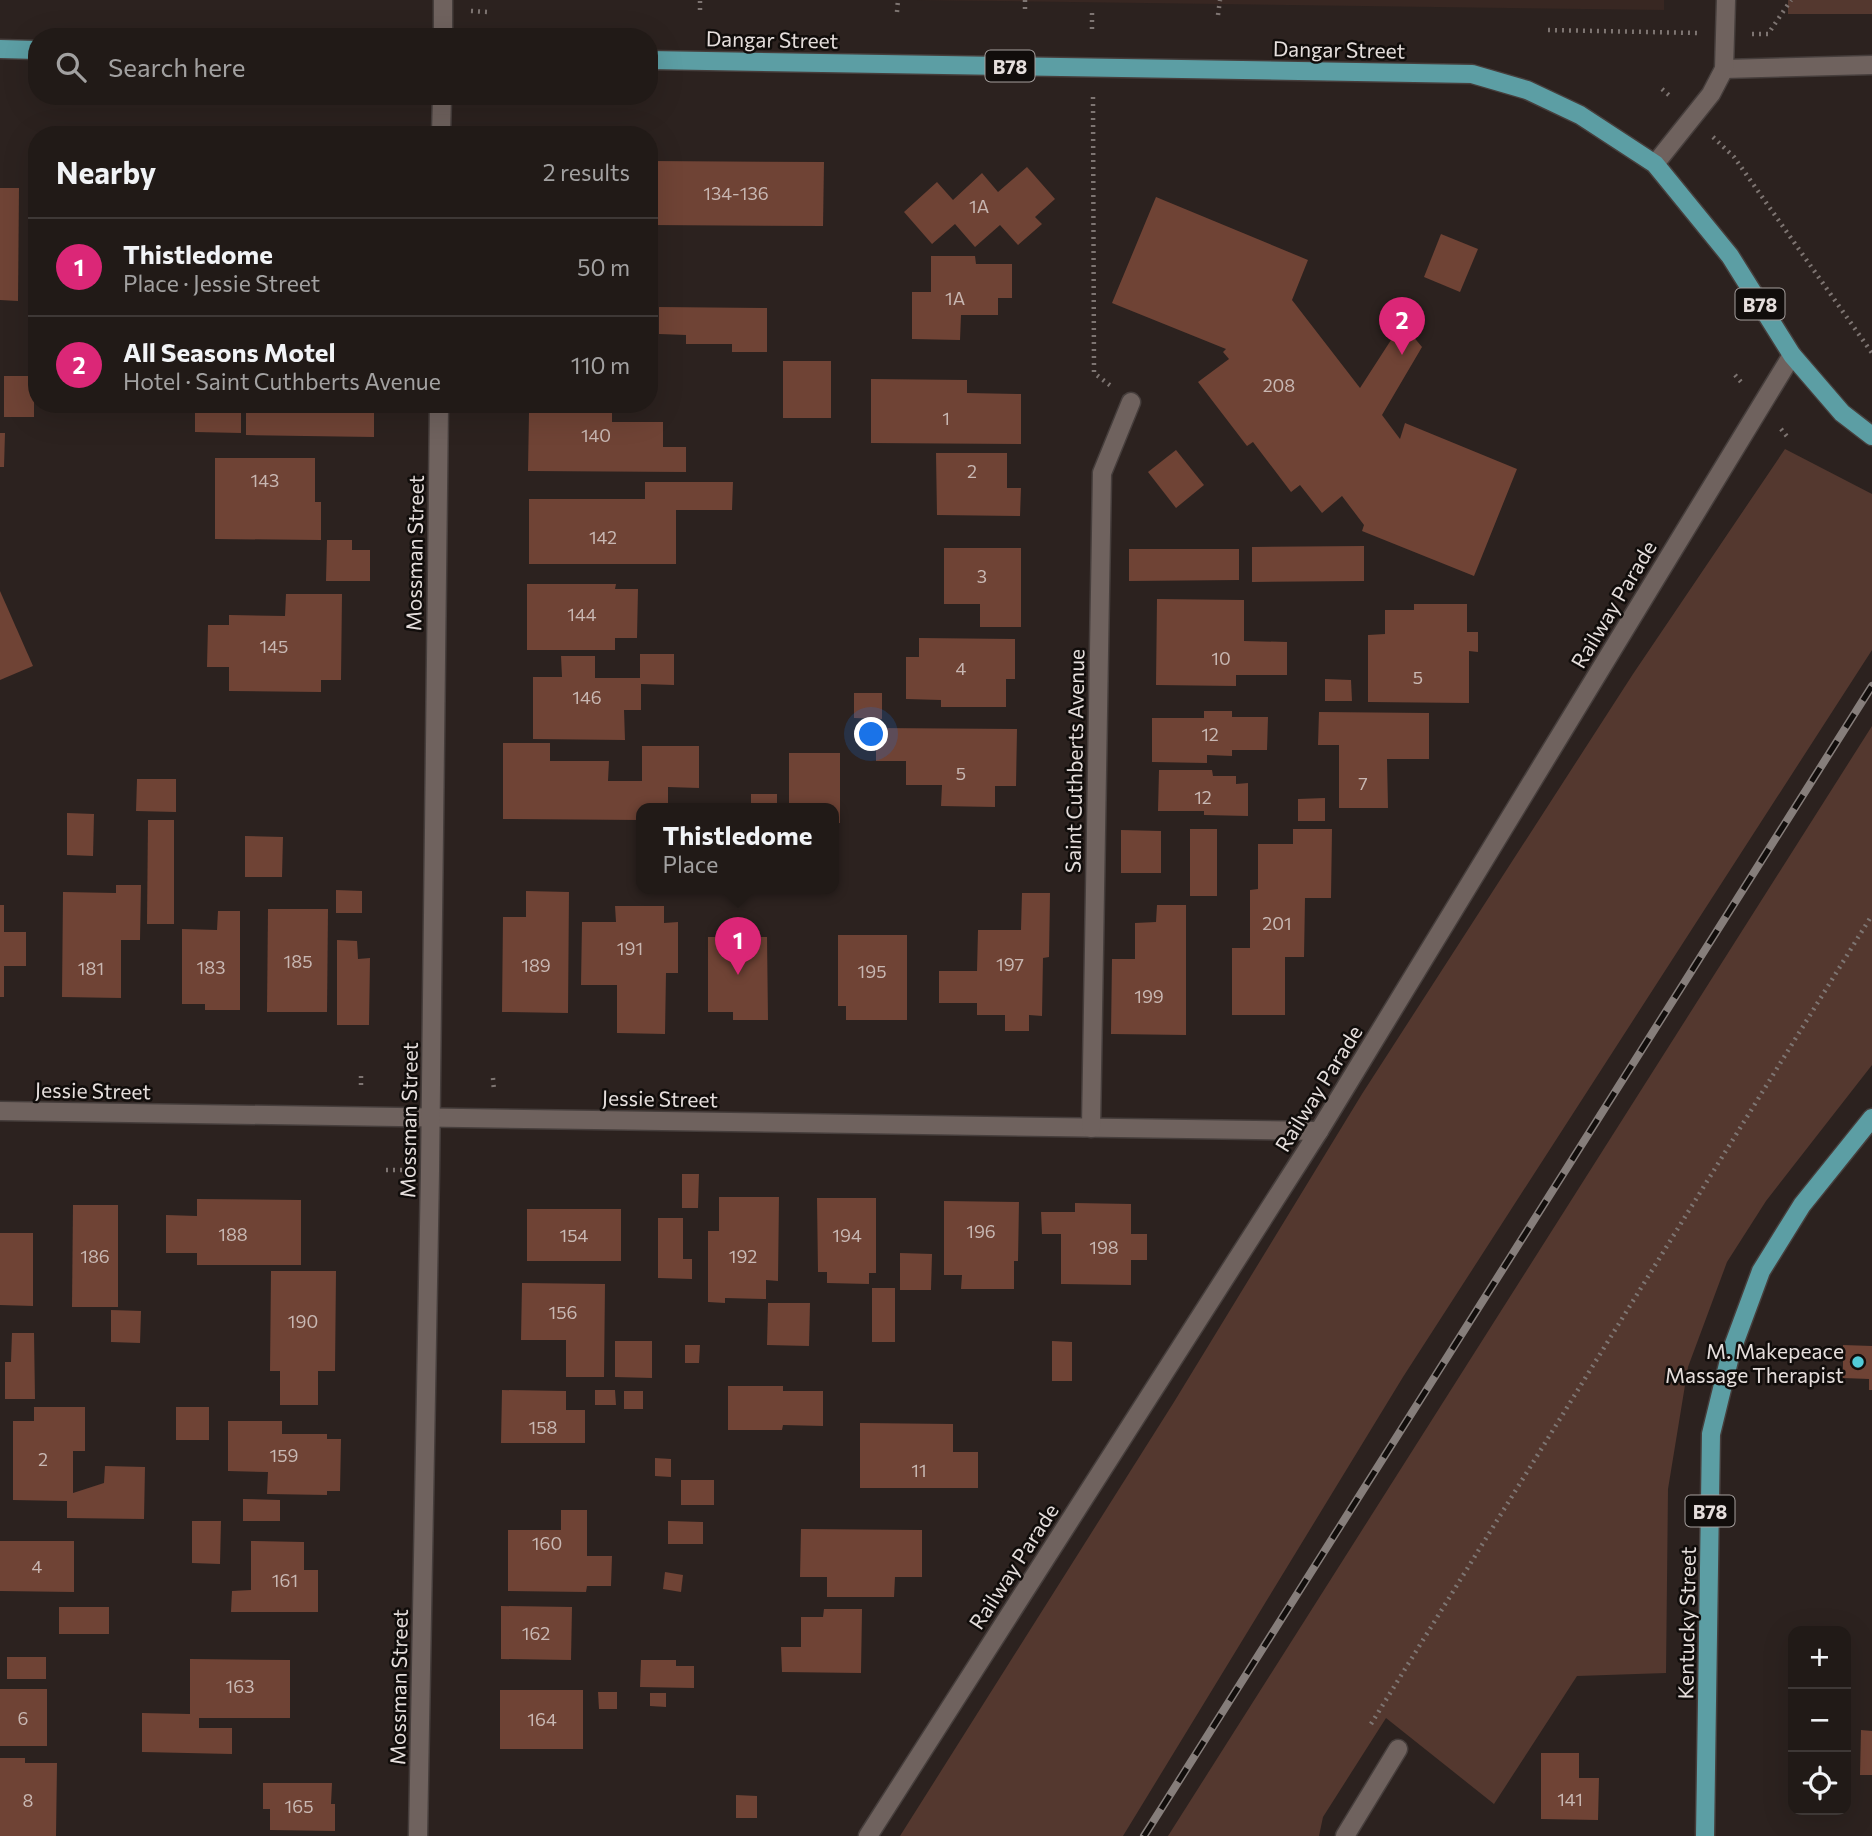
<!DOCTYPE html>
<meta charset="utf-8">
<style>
body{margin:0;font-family:Commissioner,sans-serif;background:#292320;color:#f1f3f6}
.controls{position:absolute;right:21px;bottom:21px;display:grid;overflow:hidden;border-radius:14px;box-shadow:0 7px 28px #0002}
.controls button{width:63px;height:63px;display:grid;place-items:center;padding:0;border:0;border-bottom:2px solid #3e3836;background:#211a17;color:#f1f3f6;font:35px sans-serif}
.you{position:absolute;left:872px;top:735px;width:24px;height:24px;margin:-18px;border:5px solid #fff;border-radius:50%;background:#1a73e8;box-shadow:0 0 0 10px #1a73e833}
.badge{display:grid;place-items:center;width:46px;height:46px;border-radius:50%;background:#db2777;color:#fff;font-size:23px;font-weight:700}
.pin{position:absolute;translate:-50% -58px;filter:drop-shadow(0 2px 4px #0008)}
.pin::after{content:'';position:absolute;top:37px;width:24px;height:21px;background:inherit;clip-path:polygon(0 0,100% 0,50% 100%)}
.popup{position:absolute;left:636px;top:803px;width:203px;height:91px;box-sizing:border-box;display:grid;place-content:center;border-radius:14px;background:#211a17;filter:drop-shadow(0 2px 5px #0005);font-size:23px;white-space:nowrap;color:#a2a1a1}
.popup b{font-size:26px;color:#f1f3f6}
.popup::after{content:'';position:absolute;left:50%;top:100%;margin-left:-14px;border:14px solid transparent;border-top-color:#211a17}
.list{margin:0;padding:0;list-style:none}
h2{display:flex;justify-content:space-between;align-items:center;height:91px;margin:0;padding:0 28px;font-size:30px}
h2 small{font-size:23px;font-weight:400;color:#a2a1a1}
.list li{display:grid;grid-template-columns:46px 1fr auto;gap:21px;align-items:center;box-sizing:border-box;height:98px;padding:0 28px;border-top:2px solid #3e3836}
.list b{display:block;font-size:26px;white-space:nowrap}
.list p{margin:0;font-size:23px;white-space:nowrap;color:#a2a1a1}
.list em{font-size:23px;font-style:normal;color:#a2a1a1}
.icon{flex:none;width:38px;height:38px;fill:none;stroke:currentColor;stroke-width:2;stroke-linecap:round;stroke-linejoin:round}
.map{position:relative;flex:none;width:1872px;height:1836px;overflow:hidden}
.search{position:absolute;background:#211a17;box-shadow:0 7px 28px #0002;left:28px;top:28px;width:630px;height:77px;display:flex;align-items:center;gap:18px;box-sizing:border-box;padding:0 24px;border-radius:28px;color:#a2a1a1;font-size:26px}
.panel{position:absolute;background:#211a17;box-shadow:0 7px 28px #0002;left:28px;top:126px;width:630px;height:287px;border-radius:28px}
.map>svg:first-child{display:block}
.built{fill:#382722}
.green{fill:#54382f}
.building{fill:#6f4335}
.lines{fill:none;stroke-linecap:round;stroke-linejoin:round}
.minor-casing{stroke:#463e3c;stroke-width:21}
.major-casing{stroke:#463e3c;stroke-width:21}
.path{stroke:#7e7572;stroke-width:4.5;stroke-dasharray:2 5;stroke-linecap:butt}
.minor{stroke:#6f625e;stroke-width:18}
.major{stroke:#5c9ea4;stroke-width:18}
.rail-casing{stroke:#867e7b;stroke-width:8}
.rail{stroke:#110d0b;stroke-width:5;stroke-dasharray:16;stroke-linecap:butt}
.poi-dot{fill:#52cbd8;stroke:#110d0b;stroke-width:2.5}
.labels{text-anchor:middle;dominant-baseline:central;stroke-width:5;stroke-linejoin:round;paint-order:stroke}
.number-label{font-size:18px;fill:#c8b7b2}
.shield{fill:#110d0b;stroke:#a59f9d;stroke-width:2}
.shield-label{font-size:19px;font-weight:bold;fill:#e5dedc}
.street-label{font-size:21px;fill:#e5dedc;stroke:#110d0b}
.poi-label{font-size:21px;fill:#e5dedc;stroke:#110d0b;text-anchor:end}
</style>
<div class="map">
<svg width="1872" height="1836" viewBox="0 0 1872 1836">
<rect width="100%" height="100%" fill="#2c221f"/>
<path class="built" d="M916 0H1664V10Z"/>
<g class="green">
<rect x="1788" y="0" width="84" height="14"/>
<path d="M1785 449 1872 494V650L1403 1377 1123 1836H900L1174 1402 1362 1094 1633 674Z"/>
<path d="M1872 726V1065L1766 1201 1727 1262 1688 1367 1668 1489 1666 1673 1577 1676 1494 1804 1386 1718 1323 1817 1319 1836H1168Z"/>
</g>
<g class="building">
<path d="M649 161 824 162 823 226 649 225Z"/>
<path d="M1027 167 1055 199 1035 217 1042 224 1018 245 1000 225 975 247 955 224 932 244 904 212 937 182 953 200 982 173 998 192Z"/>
<path d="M0 188H19L18 301 0 300Z"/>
<path d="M1156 197 1308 260 1292 300 1360 388 1402 323 1422 347 1382 415 1400 439 1405 423 1517 469 1474 576 1362 531 1364 525 1342 496 1322 513 1300 485 1291 492 1253 442 1247 446 1198 382 1229 359 1223 352 1226 349 1112 303Z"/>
<path d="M1441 234 1478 249 1460 292 1424 277Z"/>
<path d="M931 256H975L976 264H1012V298H998V315H961L960 340 912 339V292H931Z"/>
<path d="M659 307 767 308V352H732V344H686V335L659 334Z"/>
<rect x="783" y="361" width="48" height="57"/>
<rect x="4" y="376" width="30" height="41"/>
<path d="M871 379 967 380V393L1021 394V444L871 443Z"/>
<path d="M195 404H241V433L195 432Z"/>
<path d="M246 404H374V437L246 435Z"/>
<path d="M529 412 612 413V422H663V447H686V472L528 471Z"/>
<path d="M0 433H5L4 467H0Z"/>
<path d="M1176 450 1204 485 1176 508 1148 472Z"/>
<path d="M936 453H1007V488H1021L1020 516 937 515Z"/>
<path d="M215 458H315V502H321V540L215 539Z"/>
<path d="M645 482H733L732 510H676V564H529V499H645Z"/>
<path d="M327 540H352V550H370V581H326Z"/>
<path d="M1364 546V581L1252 582V547Z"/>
<path d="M944 548H1021V627H980V604H944Z"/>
<path d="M1129 549H1239V580L1129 581Z"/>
<path d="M527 584H616L615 589H638L637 638H615V650H527Z"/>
<path d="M0 591 33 666 0 680Z"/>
<path d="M286 594H342L341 680H321V692L229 691V667H207L208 625H229V615L285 616Z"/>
<path d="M1157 599 1244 600V641L1287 642V675H1236V686L1156 685Z"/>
<path d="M1414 604H1467V632H1478V652L1469 651V703L1368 702V635L1385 634V610H1414Z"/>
<path d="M919 638 1015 639V679H1006V707H941V700L906 699V657H919Z"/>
<path d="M640 654H674V685L641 684V710H624L625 740 533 739V677H562L561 656H595V678H640Z"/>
<path d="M1325 679 1351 680 1352 701H1325Z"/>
<path d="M854 693H882V719L854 718Z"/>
<path d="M1204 711H1232V717H1268L1267 750H1232V756L1207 755V763L1152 762V718H1204Z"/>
<path d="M1319 712 1429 713V759H1387L1388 808H1339V745H1318Z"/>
<path d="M876 728 1017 729 1016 786H995V807L941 806 942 785H906V761H876Z"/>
<path d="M503 743H550V761H609L608 781H642V746H699V788L668 787V809H642V820L503 819Z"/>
<path d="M789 753H840V823H834V809H789Z"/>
<path d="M1159 770H1212L1213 776H1236V784L1248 783V816L1204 815V811H1158Z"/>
<path d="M137 779H176V812L136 811Z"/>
<rect x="751" y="794" width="26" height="15"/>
<path d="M1325 798V821H1298V799Z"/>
<path d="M67 813 94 814 93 856 67 855Z"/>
<path d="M148 820H174V924H147Z"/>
<rect x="1190" y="829" width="27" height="67"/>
<path d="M1293 829H1332L1331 898H1305L1304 957H1285V1015H1232V948H1250V890L1258 889V844H1293Z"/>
<path d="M1121 830 1161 831V873H1121Z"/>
<path d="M245 836 283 837 282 877H245Z"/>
<path d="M116 885H141L140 940H121V998L62 997 63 892 116 893Z"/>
<path d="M336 890 362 891V913H336Z"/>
<path d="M526 891 569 892 568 1013 502 1012 503 917H526Z"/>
<path d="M1022 893H1050L1049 957 1043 958 1042 1016 1029 1015V1031H1005V1015H977V1003H939V971H977L978 930H1021Z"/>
<path d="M0 905H4V932H26V966H4V997H0Z"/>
<path d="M1157 905H1186V1035L1111 1034 1112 959H1135V923L1156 922Z"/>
<path d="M615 906H664V923L678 922V973H666L665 1034 617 1033V985H581L582 922H616Z"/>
<path d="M268 909H328L327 1012H267Z"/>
<path d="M218 911H240V1010H205V1004H182V929L217 930Z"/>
<path d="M838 935H907V1020H846V1006H838Z"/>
<path d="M708 937H767L768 1020H733V1012H708Z"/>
<path d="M337 940 357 941 358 959 370 958 369 1025H337Z"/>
<path d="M682 1174H699L698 1208H682Z"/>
<path d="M719 1197H779L778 1281 766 1280V1299L725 1298V1303L708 1302V1231H719Z"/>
<path d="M817 1198H876V1273H869V1284L827 1283V1272H818Z"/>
<path d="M197 1199 301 1200V1265H197V1253H166V1215L197 1216Z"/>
<path d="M944 1201 1019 1202 1018 1261H1014V1289H961L962 1275H944Z"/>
<path d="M1075 1203 1131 1204V1234H1147V1260H1131V1285L1061 1284V1234H1042L1041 1212H1075Z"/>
<path d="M73 1205H118V1307H72Z"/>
<rect x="527" y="1209" width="94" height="52"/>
<path d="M658 1218H683V1259H692V1279L658 1278Z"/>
<path d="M0 1233H33V1306L0 1305Z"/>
<path d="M900 1253 932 1254 931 1290H900Z"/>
<path d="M271 1271H336L335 1371H318V1405H280V1371H270Z"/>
<path d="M522 1283 605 1284 604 1377H566V1340H521Z"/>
<rect x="872" y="1288" width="23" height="54"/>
<path d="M768 1303H810L809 1346 767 1345Z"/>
<path d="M111 1310 141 1311 140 1343 111 1342Z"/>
<path d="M12 1333H34L35 1399H5V1362H11Z"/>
<path d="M615 1341H652V1378L615 1377Z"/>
<path d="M1052 1341 1072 1342V1381H1052Z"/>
<path d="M685 1345H700L699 1363H685Z"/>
<path d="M1843 1345 1872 1346V1390H1869V1379L1843 1378Z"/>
<path d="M728 1386H783V1391H823V1426L783 1425 782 1430H728Z"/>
<path d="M502 1390 566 1391V1410H585V1443H501Z"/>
<path d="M595 1390H615L616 1405H595Z"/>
<rect x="624" y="1391" width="19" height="18"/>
<path d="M34 1407H85V1451H73V1493L104 1483 105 1466 145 1467 144 1519 67 1518V1501L13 1500V1421H34Z"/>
<rect x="176" y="1407" width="33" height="33"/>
<path d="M228 1421H282V1434H327V1439H341L340 1491H327V1495L267 1494 268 1472 228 1471Z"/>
<path d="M860 1423 953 1424V1452H978V1488H860Z"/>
<path d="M655 1458 671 1459V1477L655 1476Z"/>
<rect x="681" y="1480" width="33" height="25"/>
<path d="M243 1499 280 1500V1521H243Z"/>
<path d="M561 1510H587V1556H612L611 1586H587L586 1592 508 1591V1530H561Z"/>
<path d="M192 1521H221L220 1564 192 1563Z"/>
<path d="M668 1521 703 1522V1544H668Z"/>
<path d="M801 1529 922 1530V1577H895L894 1597H827V1577H800Z"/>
<path d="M0 1541H74V1592L0 1591Z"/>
<path d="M251 1541 304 1542V1570H318V1612H231L232 1591 251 1590Z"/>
<path d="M665 1572 683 1575 681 1592 663 1589Z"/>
<path d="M501 1606 572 1607 571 1660 501 1659Z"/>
<rect x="59" y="1607" width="50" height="27"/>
<path d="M824 1609H862L861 1673 782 1672 781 1647H801V1617H823Z"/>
<rect x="7" y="1657" width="39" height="22"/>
<path d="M190 1659 290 1660V1718H199V1728H232V1754L142 1752V1713L190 1714Z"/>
<path d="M641 1660H676V1666H694V1688L640 1687Z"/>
<rect x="0" y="1689" width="47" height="57"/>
<rect x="500" y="1690" width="83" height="59"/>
<path d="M598 1692H617V1709H599Z"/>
<path d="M650 1693H666V1707L650 1706Z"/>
<path d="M1861 1730 1872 1731V1775H1860Z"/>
<path d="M1541 1753H1579V1778H1599L1598 1820 1541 1819Z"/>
<path d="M0 1758H25V1763H57L56 1836H0Z"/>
<path d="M263 1783H332L331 1804H335V1831L270 1830V1809H263Z"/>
<path d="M736 1795 757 1796V1818H736Z"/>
</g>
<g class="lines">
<g class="minor-casing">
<g id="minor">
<path d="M443 37V0"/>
<path d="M1724 69 1872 65"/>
<path d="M441 135 442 96"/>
<path d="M1655 164 1711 94 1724 69 1726 0"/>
<path d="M0 1111 1319 1131"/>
<path d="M1091 1128 1102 473 1131 402"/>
<path d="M418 1836 430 1171 439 404"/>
<path d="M868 1836 1319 1131 1792 355"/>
<path d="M1345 1836 1398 1749"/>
</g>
</g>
<g class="major-casing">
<g id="major">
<path d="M0 49 37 50"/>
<path d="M649 60 1472 74 1527 90 1580 115 1655 164 1730 256 1792 355 1842 413 1872 436"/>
<path d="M1705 1836 1711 1434 1731 1352 1761 1271 1802 1205 1872 1118"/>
</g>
</g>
<g class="path">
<path d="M1025 0V13"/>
<path d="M700 10V0"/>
<path d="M471 11 488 12"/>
<path d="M897 12 898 0"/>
<path d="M1092 13V29"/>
<path d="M1218 15 1220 0"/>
<path d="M1548 30 1698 33"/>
<path d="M1752 34H1768L1791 0"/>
<path d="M1662 89 1671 97"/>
<path d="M1093 97 1094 373 1111 386"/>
<path d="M1713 137 1734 157 1872 353"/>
<path d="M1735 375 1741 382"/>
<path d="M1781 429 1789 439"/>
<path d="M361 1076V1089"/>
<path d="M493 1078 494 1091"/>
<path d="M386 1170H403"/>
<path d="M1371 1724 1872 915"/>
</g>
<use href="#minor" class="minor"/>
<use href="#major" class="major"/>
<g class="rail-casing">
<path id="rail" d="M1144 1836 1872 686"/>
</g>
<use href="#rail" class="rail"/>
</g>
<circle class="poi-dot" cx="1858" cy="1362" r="7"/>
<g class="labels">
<g class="number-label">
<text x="736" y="193">134-136</text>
<text x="979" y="206">1A</text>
<text x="955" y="298">1A</text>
<text x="1279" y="385">208</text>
<text x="946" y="418">1</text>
<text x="596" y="435">140</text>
<text x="972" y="471">2</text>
<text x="265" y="480">143</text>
<text x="603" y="537">142</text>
<text x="982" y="576">3</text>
<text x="582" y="614">144</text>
<text x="274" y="646">145</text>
<text x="1221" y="658">10</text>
<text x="961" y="668">4</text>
<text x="1418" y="677">5</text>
<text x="587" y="697">146</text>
<text x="1210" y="734">12</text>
<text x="961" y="773">5</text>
<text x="1363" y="783">7</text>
<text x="1203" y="797">12</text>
<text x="1277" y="923">201</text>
<text x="630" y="948">191</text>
<text x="298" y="961">185</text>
<text x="1010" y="964">197</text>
<text x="536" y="965">189</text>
<text x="211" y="967">183</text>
<text x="91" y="968">181</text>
<text x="872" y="971">195</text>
<text x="1149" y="996">199</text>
<text x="981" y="1231">196</text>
<text x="233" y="1234">188</text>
<text x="574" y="1235">154</text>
<text x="847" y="1235">194</text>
<text x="1104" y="1247">198</text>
<text x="95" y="1256">186</text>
<text x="743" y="1256">192</text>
<text x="563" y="1312">156</text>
<text x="303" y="1321">190</text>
<text x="543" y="1427">158</text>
<text x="284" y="1455">159</text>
<text x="43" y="1459">2</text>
<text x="919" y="1470">11</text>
<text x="547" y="1543">160</text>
<text x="37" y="1566">4</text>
<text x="285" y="1580">161</text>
<text x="536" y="1633">162</text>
<text x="240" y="1686">163</text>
<text x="23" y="1718">6</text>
<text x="542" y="1719">164</text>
<text x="1570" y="1799">141</text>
<text x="28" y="1800">8</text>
<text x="299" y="1806">165</text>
</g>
<g class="shield">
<rect x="985.5" y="50.5" width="49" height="31" rx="5"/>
<rect x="1735.5" y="288.5" width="49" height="31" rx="5"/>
<rect x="1685.5" y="1495.5" width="49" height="31" rx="5"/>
</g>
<g class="shield-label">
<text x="1010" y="66">B78</text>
<text x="1760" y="304">B78</text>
<text x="1710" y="1511">B78</text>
</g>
<g class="street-label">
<text transform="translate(772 39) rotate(1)">Dangar Street</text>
<text transform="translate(1339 49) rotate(1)">Dangar Street</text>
<text transform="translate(414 553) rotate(-89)">Mossman Street</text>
<text transform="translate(1613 604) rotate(-59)">Railway Parade</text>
<text transform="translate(1074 761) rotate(-89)">Saint Cuthberts Avenue</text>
<text transform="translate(1318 1088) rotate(-58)">Railway Parade</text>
<text transform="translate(93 1090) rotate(1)">Jessie Street</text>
<text transform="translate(660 1098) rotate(1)">Jessie Street</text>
<text transform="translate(408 1120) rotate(-89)">Mossman Street</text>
<text transform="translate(1013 1566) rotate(-57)">Railway Parade</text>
<text transform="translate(1686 1623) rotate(-89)">Kentucky Street</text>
<text transform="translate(398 1687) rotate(-89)">Mossman Street</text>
</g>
<g class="poi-label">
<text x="1844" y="1350">M. Makepeace<tspan x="1844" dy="24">Massage Therapist</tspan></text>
</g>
</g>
</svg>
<div class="controls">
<button>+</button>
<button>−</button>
<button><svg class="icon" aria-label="locate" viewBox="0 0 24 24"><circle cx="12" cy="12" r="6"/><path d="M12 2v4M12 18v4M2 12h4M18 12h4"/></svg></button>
</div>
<div class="you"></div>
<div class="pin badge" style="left:738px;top:975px">1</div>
<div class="popup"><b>Thistledome</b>Place</div>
<div class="pin badge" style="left:1402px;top:355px">2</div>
<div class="search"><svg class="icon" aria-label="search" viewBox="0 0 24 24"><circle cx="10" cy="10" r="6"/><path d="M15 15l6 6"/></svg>Search here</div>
<section class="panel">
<h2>Nearby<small>2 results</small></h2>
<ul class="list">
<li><span class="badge">1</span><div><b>Thistledome</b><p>Place · Jessie Street</p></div><em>50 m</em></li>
<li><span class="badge">2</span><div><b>All Seasons Motel</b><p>Hotel · Saint Cuthberts Avenue</p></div><em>110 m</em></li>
</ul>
</section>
</div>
